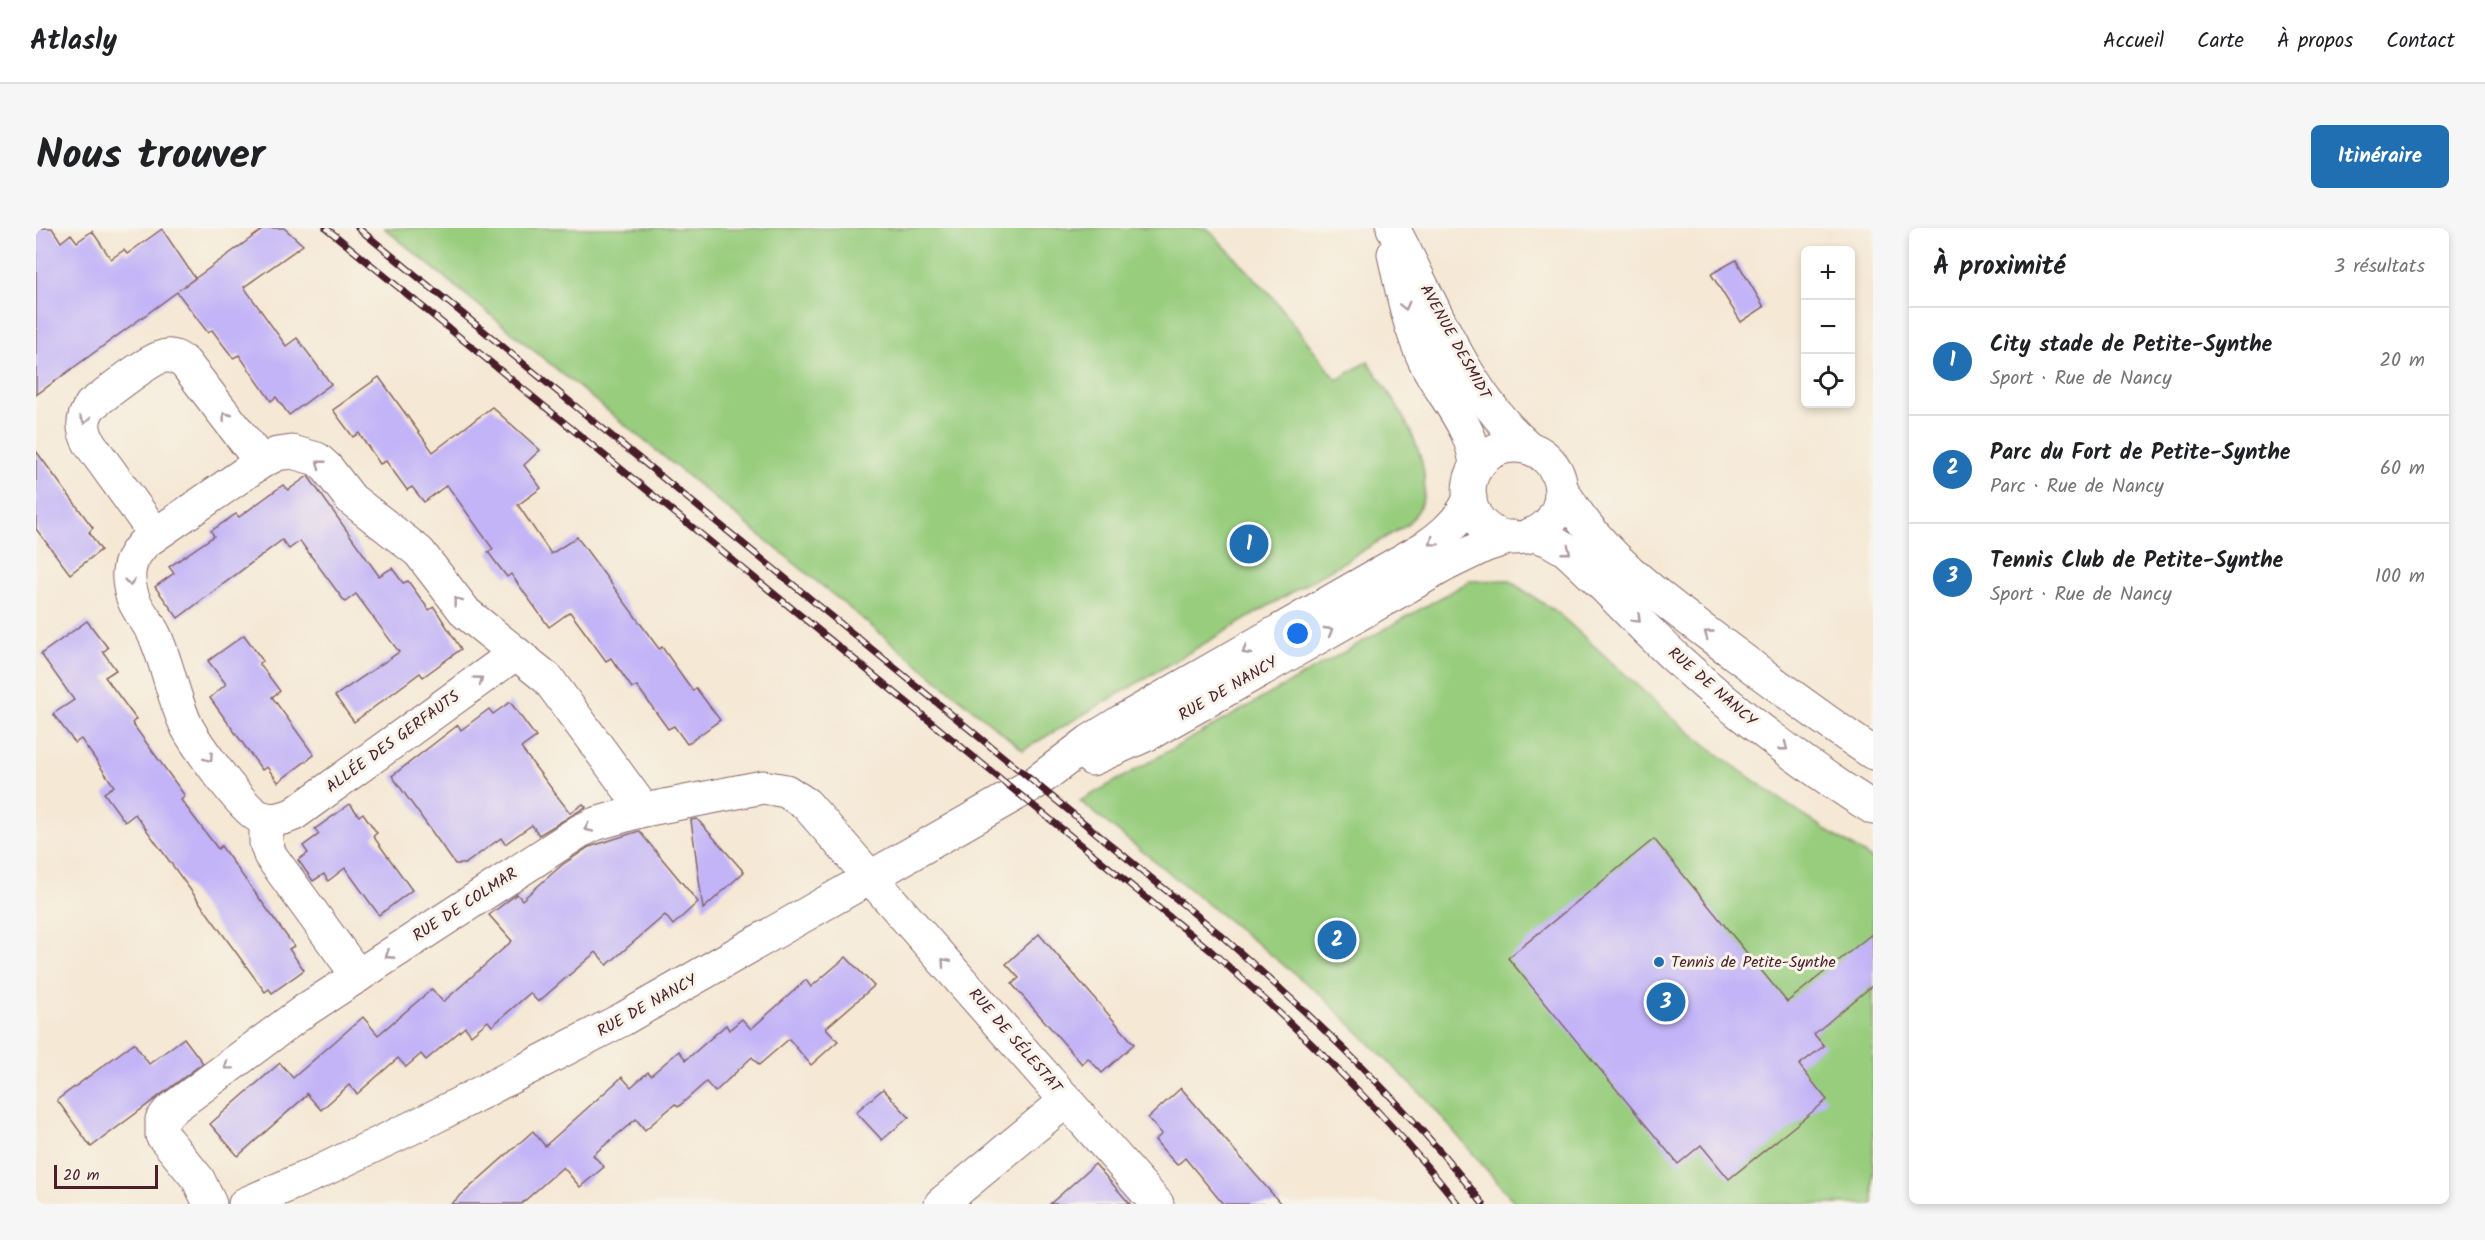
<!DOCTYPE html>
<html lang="fr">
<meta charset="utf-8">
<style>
body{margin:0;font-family:Kalam,sans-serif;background:#f6f6f6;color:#202124}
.controls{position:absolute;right:18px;top:18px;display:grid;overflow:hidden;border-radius:9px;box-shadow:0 3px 9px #0003}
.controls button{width:54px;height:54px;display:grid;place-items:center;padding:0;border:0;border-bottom:2px solid #e0e0e0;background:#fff;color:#202124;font:30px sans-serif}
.scale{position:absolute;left:18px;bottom:15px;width:104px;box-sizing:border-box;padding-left:6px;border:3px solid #4a1f2b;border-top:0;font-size:16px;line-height:21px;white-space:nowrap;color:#4a1f2b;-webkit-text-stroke:4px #f7f3e8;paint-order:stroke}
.you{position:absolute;left:1262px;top:406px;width:21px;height:21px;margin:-15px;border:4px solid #fff;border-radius:50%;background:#1a73e8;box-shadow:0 0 0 9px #1a73e833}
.badge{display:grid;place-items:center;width:39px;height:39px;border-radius:50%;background:#1f6fb2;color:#fff;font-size:20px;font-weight:700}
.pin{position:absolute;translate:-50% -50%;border:3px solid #fff;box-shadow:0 2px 6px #0006}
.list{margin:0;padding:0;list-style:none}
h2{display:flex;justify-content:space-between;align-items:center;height:78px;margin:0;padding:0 24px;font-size:26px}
h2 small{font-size:20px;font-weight:400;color:#757577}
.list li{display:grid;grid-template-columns:39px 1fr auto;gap:18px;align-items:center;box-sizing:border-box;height:108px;padding:0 24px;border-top:2px solid #e0e0e0}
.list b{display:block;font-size:22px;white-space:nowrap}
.list p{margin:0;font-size:20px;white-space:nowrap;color:#757577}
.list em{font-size:20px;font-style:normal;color:#757577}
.icon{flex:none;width:33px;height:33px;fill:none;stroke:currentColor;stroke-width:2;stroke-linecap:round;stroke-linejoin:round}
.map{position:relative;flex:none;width:1837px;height:976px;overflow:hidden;border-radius:9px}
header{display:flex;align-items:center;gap:36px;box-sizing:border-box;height:84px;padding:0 30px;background:#fff;border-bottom:2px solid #e0e0e0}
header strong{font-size:28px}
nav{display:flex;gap:33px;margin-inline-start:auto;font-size:21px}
.intro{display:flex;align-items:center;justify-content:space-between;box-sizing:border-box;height:144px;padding:0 36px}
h1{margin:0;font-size:42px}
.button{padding:15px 27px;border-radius:9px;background:#1f6fb2;color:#fff;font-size:21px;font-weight:700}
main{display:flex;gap:36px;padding:0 36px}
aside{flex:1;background:#fff;border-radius:9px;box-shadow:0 3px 9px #0003}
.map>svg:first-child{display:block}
.green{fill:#98cd7e;stroke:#717654;stroke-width:1.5}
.building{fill:#c2b4f7}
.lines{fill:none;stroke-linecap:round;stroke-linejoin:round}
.minor-casing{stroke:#866566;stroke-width:35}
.major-casing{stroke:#866566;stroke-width:35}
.minor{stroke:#fff;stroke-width:33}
.major{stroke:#fff;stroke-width:33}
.rail-casing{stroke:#4a1f2b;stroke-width:7}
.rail{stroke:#f7f3e8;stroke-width:4.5;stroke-dasharray:14;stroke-linecap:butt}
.oneway{stroke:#ae9aa0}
.poi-dot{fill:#1f6fb2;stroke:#f7f3e8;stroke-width:2}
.labels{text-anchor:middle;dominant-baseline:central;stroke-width:6;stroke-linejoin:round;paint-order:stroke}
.street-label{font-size:16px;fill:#4a1f2b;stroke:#f7f3e8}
.poi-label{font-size:16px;fill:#4a1f2b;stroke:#f7f3e8;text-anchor:start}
</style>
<header>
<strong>Atlasly</strong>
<nav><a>Accueil</a><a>Carte</a><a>À propos</a><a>Contact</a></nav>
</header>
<div class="intro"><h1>Nous trouver</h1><a class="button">Itinéraire</a></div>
<main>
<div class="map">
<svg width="1837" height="976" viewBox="0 0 1837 976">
<rect width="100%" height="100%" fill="#f7f3e8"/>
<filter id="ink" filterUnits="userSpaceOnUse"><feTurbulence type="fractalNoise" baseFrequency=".0167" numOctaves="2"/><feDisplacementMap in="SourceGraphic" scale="12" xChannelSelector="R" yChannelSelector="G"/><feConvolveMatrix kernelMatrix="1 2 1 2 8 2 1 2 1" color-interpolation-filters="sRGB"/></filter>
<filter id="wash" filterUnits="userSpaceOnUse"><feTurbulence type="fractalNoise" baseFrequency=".008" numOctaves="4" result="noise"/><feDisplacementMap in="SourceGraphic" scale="24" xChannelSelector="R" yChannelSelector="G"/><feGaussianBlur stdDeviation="1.35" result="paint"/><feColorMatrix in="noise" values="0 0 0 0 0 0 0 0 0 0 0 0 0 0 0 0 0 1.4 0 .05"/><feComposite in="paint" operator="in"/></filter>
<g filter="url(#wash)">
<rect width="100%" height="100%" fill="#f5e8d4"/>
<g class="green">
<path d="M348 0H1171L1234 66 1301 152 1332 133C1358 173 1422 259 1367 299L987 522Z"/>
<path d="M1472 352 1522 385 1640 493 1688 531 1765 586 1837 632V976H1480L1390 871 1286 768 1044 573 1434 353Z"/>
</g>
<g id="blocks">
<g class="building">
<path d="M0 0H16L25 14 35 6 41 14 56 3 75 31 88 22 91 26 126 1 159 50 143 62 229 0H248L267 17 208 59 250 118 261 110 295 156 253 187 240 169 235 173 203 127 197 130 176 102 172 105 141 64 0 167Z"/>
<path d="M1700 32 1728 79 1705 94 1675 46Z"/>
<path d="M343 149 397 224 456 179 504 222 488 237 505 260 482 277 515 326 541 309 623 421 626 419 657 463 660 460 684 492 651 516 638 498 632 501 601 458 596 460 575 430 570 433 534 384 513 399 475 346 471 349 461 336 452 324 457 321 411 257 388 274 376 259 371 262 350 233 344 236 323 205 317 209 297 182Z"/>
<path d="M0 223 57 300 53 304 65 322 34 346 0 301Z"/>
<path d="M272 248 343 348 356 340 367 355 372 353 393 382 398 379 425 421 387 449 384 445 318 494 299 468 363 424 320 366 309 374 264 313 253 321 246 312 142 390 119 359 138 345 133 339 178 308 175 303 200 286 203 289 247 257 252 262Z"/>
<path d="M51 393 72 420 67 424 80 442 69 449 100 491 96 495 149 568 145 572 182 621 185 618 258 718 253 721 268 742 236 765 233 761 229 764 99 586 89 594 68 565 78 558 45 511 39 515 17 486 38 472 5 426Z"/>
<path d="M208 407 227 433 223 435 244 463 236 469 278 527 242 554 231 539 226 542 174 470 190 456 172 433Z"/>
<path d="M474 474 500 509 485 520 534 585 547 576 550 579 503 607 496 597 469 616 465 610 429 636H419L356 548 422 497 425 502 453 481 457 486Z"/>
<path d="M314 576 323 588 327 585 341 605 337 608 376 662 343 687 309 640 292 653 288 646 277 653 262 632 272 625 267 618 283 606 279 601Z"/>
<path d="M661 591 708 644 667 681 655 592Z"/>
<path d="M603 603 662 674 637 697 629 687 571 737 560 724 502 774 494 765 456 798 452 793 435 807 429 799 390 832 385 826 370 839 362 830 321 866 313 857 285 882 270 865 271 867 202 928 174 896 244 835 257 850 327 789 342 807 396 761 407 774 476 713 453 687 481 666 486 672 526 637 553 619Z"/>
<path d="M1618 611 1751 774 1837 705V757L1778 806 1788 818 1763 837 1791 872 1693 951 1665 917 1642 936 1472 730Z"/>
<path d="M1003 706 1098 816 1066 845 1052 830 1046 836 976 756 983 750 970 736Z"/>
<path d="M810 729 838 758 790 800 802 813 775 837 753 811 723 837 716 829 679 864 670 854 642 879 639 876 609 902 600 891 557 927 568 939 544 959 527 939 485 976H415L497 903 509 918 586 849 595 859 612 844 615 847 643 823 650 832 690 797 693 802 706 791 715 801 770 752 775 759Z"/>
<path d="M148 810 167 835 55 919 21 872 98 815 113 836Z"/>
<path d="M1145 860 1187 909 1245 976H1187L1149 930 1141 937 1129 924 1119 912 1126 906 1112 890Z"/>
<path d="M847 861 873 889 846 912 820 884Z"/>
<path d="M1059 936 1094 976H1014Z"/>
</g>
</g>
</g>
<g filter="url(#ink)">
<use href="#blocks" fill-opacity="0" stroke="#866566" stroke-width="1.5"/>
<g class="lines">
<g class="minor-casing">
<g id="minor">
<path d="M119 306 54 216C46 202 45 191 55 177 69 167 116 128 131 128 138 127 143 131 149 135L225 234"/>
<path d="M480 425 258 586C247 591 233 594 222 588 206 580 160 516 151 499 137 470 132 437 119 408 111 391 97 379 94 359 90 340 96 328 109 314L225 234 241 226 256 224 281 231 291 240 315 271 383 324 430 385 512 451 608 582"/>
<path d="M1056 531 1114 505 1409 337 1450 317 1475 309"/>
<path d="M230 591V615L234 627 322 748"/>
<path d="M174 976 162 951 126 907V892L133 883 268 783 544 603 559 596 608 582 727 559 750 563 770 576 1121 976"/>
<path d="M209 976 285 943 394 891 587 791 999 555 1054 513 1086 493 1388 320C1408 307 1425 292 1434 270"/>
<path d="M905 976 1031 872"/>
</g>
</g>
<g class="major-casing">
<g id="major">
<path d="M1357 0C1396 73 1429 165 1493 220"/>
<path d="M1358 26C1366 63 1373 99 1389 133 1406 169 1438 198 1440 240"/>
<circle cx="1479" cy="264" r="46"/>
<path d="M1525 260C1565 331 1635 378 1699 426 1745 460 1790 494 1837 525"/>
<path d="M1496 306 1513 312 1530 322C1568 356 1602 395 1641 431 1701 486 1768 537 1837 580"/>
</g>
</g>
<use href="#minor" class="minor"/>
<use href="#major" class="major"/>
<g class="rail-casing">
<g id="rail">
<path d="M290 0 1174 722C1263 801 1347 882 1422 976"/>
<path d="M322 0 1187 709C1281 793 1370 876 1447 976"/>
</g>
</g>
<use href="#rail" class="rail"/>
</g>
<defs><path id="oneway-chevron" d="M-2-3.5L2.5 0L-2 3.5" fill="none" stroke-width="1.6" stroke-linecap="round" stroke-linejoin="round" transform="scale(1.5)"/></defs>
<g class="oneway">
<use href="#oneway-chevron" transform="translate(1369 78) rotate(76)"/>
<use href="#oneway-chevron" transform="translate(190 188) rotate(-127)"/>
<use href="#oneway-chevron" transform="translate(49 192) rotate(99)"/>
<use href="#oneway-chevron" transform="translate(284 236) rotate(-142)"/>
<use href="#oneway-chevron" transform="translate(1397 314) rotate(143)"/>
<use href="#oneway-chevron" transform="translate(1531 323) rotate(38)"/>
<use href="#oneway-chevron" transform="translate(94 354) rotate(84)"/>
<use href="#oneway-chevron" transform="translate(421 373) rotate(-128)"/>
<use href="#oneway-chevron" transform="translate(1601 391) rotate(45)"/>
<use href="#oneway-chevron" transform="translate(1293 403) rotate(-30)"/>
<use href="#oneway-chevron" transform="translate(1672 406) rotate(-144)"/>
<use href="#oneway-chevron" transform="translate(1210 423) rotate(150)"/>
<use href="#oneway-chevron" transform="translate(443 452) rotate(-36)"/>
<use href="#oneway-chevron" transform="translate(1748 519) rotate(38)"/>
<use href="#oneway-chevron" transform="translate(173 530) rotate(55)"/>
<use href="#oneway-chevron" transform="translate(552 600) rotate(155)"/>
<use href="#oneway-chevron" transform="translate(353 727) rotate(147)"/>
<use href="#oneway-chevron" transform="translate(909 734) rotate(-131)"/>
<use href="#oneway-chevron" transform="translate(192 838) rotate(143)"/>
</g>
</g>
<circle class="poi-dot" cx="1623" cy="734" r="6"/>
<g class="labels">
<g class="street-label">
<text transform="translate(1419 114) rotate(61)">AVENUE DESMIDT</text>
<text transform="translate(1676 459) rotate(41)">RUE DE NANCY</text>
<text transform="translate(1192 461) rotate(-30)">RUE DE NANCY</text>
<text transform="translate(357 514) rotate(-36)">ALLÉE DES GERFAUTS</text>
<text transform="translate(429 677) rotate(-33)">RUE DE COLMAR</text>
<text transform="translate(611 778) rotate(-29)">RUE DE NANCY</text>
<text transform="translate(979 813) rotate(49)">RUE DE SÉLESTAT</text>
</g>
<g class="poi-label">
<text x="1635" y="734">Tennis de Petite-Synthe</text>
</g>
</g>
</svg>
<div class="controls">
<button>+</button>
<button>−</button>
<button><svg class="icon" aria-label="locate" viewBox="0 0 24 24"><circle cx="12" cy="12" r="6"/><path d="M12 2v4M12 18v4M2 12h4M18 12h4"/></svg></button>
</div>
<div class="scale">20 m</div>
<div class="you"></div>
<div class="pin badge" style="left:1213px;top:316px">1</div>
<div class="pin badge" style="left:1301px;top:712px">2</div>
<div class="pin badge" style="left:1630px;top:774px">3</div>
</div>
<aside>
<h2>À proximité<small>3 résultats</small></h2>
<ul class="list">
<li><span class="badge">1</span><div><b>City stade de Petite-Synthe</b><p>Sport · Rue de Nancy</p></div><em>20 m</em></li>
<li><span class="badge">2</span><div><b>Parc du Fort de Petite-Synthe</b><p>Parc · Rue de Nancy</p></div><em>60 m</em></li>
<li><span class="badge">3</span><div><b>Tennis Club de Petite-Synthe</b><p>Sport · Rue de Nancy</p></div><em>100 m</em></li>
</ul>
</aside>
</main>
